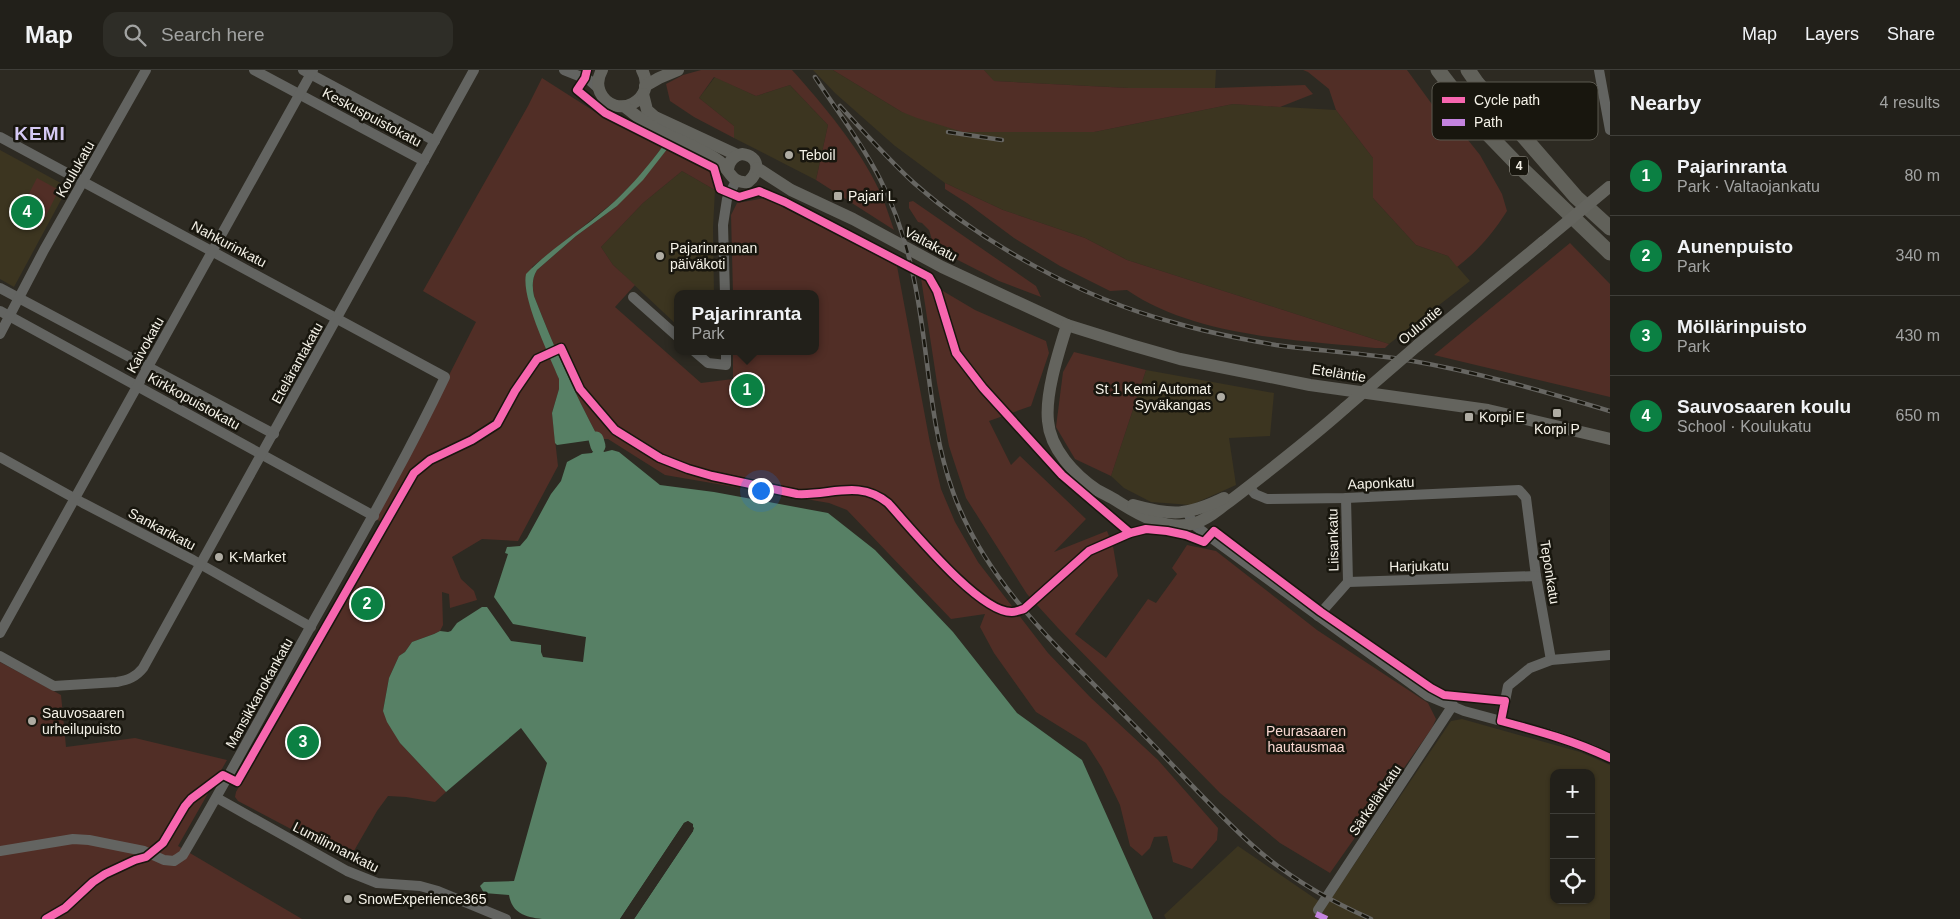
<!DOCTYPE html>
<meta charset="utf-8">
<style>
body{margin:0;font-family:Arial,sans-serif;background:#2e2d27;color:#f1f3f6}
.controls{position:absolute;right:15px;bottom:15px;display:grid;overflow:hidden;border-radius:10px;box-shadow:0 1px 4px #0004}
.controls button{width:45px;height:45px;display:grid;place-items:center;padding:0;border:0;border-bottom:1px solid #3f3e39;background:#22201a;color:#f1f3f6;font:25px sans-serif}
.you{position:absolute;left:760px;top:420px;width:18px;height:18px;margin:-12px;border:4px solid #fff;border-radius:50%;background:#1a73e8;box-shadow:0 0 0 8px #1a73e833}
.badge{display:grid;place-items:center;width:32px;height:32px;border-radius:50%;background:#0b8043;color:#fff;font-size:16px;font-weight:700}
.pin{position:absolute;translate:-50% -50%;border:2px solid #fff;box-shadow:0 1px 5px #0006}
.popup{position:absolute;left:674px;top:220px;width:145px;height:65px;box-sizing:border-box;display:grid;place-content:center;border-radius:10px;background:#22201a;filter:drop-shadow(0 1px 4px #0005);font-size:16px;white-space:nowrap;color:#a2a3a2}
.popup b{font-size:19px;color:#f1f3f6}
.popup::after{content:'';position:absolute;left:50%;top:100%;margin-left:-10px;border:10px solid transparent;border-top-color:#22201a}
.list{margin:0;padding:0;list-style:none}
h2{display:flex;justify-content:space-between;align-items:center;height:65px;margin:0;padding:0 20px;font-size:21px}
h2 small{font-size:16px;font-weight:400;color:#a2a3a2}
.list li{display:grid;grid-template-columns:32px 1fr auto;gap:15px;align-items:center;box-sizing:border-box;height:80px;padding:0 20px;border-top:1px solid #3f3e39}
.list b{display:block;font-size:19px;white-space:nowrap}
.list p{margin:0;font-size:16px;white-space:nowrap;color:#a2a3a2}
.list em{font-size:16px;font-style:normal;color:#a2a3a2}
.icon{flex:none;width:28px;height:28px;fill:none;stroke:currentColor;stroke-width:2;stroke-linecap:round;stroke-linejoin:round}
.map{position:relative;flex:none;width:1610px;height:849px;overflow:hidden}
header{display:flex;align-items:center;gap:30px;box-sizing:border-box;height:70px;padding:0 25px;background:#22201a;border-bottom:1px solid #3f3e39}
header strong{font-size:24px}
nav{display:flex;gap:28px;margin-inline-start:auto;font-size:18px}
.search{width:350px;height:45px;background:#2e2d27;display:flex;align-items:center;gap:12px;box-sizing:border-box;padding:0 18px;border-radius:15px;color:#a2a3a2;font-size:19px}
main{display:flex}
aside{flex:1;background:#22201a}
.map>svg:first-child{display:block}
.built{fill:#3c3520;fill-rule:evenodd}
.green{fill:#512e26}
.water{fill:#578065}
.pier{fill:#2d2a22}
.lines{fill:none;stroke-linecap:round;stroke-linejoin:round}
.river{stroke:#578065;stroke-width:15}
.minor{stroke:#636461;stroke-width:10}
.major{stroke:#64645e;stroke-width:12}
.highway{stroke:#61615a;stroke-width:15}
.rail-casing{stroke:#676662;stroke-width:4.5}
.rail{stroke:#18160e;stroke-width:2.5;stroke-dasharray:8;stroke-linecap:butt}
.major-bridge{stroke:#64645e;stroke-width:12}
.quiet{stroke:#c483df;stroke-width:6;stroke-dasharray:12 6;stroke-linecap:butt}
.cycleway-casing{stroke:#18160e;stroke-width:11}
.cycleway{stroke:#f766af;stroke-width:8}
.poi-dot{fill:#afaca3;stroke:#18160e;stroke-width:2}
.labels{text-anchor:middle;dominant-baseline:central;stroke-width:5;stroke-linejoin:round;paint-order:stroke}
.shield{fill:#18160e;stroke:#b3b0a7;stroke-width:1}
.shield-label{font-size:12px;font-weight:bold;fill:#f5f2e8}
.street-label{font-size:14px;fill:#f5f2e8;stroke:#18160e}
.poi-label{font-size:14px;fill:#f5f2e8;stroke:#18160e;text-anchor:start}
.park-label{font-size:14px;fill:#f8d7d0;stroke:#18160e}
.district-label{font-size:19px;font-weight:bold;letter-spacing:1px;fill:#d5c9f4;stroke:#18160e}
.key{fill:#18160e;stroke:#5a584f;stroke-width:1}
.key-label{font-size:14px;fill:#f5f2e8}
</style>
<header>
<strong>Map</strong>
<div class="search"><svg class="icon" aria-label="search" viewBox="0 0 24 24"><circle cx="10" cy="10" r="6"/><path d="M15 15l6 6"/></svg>Search here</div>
<nav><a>Map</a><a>Layers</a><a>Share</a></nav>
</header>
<main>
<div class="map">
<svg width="1610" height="849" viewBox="0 0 1610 849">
<rect width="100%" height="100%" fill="#2d2a22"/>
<g class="built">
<path d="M813 0H833L902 42 1094 62 1233 34 1336 40 1373 88V128L1416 175 1448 186 1470 211 1389 274 1127 190 1085 168 1003 140 945 113 895 76 835 23Z"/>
<path d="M984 0H1216L1215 18H1128L993 11Z"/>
<path d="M715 7 756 26 790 15 828 55 816 110 734 68V56L699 28Z"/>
<path d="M0 80 68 117 14 217 0 209Z"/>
<path d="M682 101 715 120 713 158 714 224H678V256L613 195 601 177 643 133Z"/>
<path d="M1146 300 1274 323 1270 366 1229 368 1236 415 1191 435 1151 432 1124 418 1111 406Z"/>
<path d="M1462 649 1580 682 1610 695V849H1166L1164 845 1238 776 1326 836 1451 651ZM1554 703H1591V830H1554Z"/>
</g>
<g class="green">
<path d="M701 0H792C822 33 861 80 879 120 885 132 889 146 894 160L816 110 828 55 790 15 756 26 714 7 699 28 734 56V68L694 47 670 31 666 14 683 5Z"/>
<path d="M833 0H984L994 11 1128 18H1215L1305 15 1313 24 1280 37 1233 34 1094 62H963L917 48 902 42Z"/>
<path d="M1303 0H1407L1434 37 1460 60 1480 85 1502 124 1507 141C1493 163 1478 181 1457 197L1448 186 1416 175 1373 128V88L1336 40 1329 19 1308 2Z"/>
<path d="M542 8 600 45 663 76 642 104 614 132 532 197 529 232 559 309V319L552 343 558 396 518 471 482 469 452 487 461 509 474 521 477 530 450 538 449 524 442 522 443 555 440 561 434 564 412 572 405 582 399 586 389 608 383 641 400 673 446 722 435 732 406 727 388 726 377 741 351 786 344 787 238 731 235 727 236 722 387 455 376 449 476 252 423 221 528 36Z"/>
<path d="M668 78 710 102 715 120 682 101 643 133 601 177 613 195 635 215 615 237 701 313 733 309V281H816V224H733L731 145 737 133 765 128 897 196 930 373 941 419 955 452 978 492 1048 583 1090 627 1158 690 1218 758 1217 770 1192 799 1173 792 1167 766 1154 767 1150 778 1142 786 1130 776 1120 735 1102 698 1086 673 1036 642 994 583 980 557 985 544 951 549 847 440 829 433 665 405 608 369H599C574 322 553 275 534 226 532 217 532 208 537 200L576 166 617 136Z"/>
<path d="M37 108 59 120 40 157 18 145Z"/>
<path d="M945 113 1003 140 1085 168 1127 190 1389 274 1385 278H1375C1295 270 1194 266 1127 220L1110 221 1060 196 1014 168 967 133 945 119Z"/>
<path d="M913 131 1036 216 1041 227 999 211 948 185 932 170 929 160 922 153 918 152 909 138V132Z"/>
<path d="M1570 173 1610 214V327L1434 285Z"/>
<path d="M921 208 975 240 1046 271 1049 283 1031 336 989 351 1011 395 1020 386 1086 449 1054 482 1107 461 1113 476 1118 506 1075 564 1106 588 1148 529 1156 533 1177 504 1172 498 1187 475 1216 481 1317 560 1428 633 1436 649 1432 658 1330 803 1280 773 1220 723 1058 558 1027 524 966 428 949 376 937 313Z"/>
<path d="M1074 282 1146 300 1111 406 1075 389 1056 357 1063 302Z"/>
<path d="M0 592 61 625 66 677 135 668 227 690 178 776 302 849H0Z"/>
</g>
<g class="water">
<path d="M663 76 668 78 643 110 617 136 576 166 537 200C532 208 532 217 534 226 553 275 574 322 599 369L557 375 555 373 552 343 559 319V309C549 284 521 228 526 204 553 176 587 157 615 131 633 114 648 96 663 76Z"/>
<path d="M597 376H600L604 382 612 380 619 382 660 415 714 422 828 443 875 480 953 562 1017 643 1082 690 1153 849H634L693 761 694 758 688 751 684 753 620 849H542C525 847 512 843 509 825L484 823 480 816 484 812 514 811 547 693 521 658 446 722 400 673 387 652 383 641 389 608 399 586 405 582 412 572 434 564 440 561 448 562 451 561 457 553 482 537H487L511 571 541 575V582L543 587 583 592 586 567 513 554 494 527 508 484 505 483 507 477 520 476 527 468 551 424 561 411 567 392 582 384 592 383Z"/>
</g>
<path class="pier" d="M688 751 693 754V761L634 849H631L691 760 690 754 686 755 623 849H620L684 753Z"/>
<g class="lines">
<path class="river" d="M596 369 598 376"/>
<g class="minor">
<path d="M254 0 424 91"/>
<path d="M303 0 435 71"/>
<path d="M564 0 589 10 598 18"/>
<path d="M1599 0 1610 60"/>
<path d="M0 67 445 307C405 391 358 472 312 554 269 631 228 709 183 785L174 791 164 790 144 781 89 770 73 769 0 781"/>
<path d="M0 218 274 364"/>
<path d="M725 224 723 155 727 129 736 111"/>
<path d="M633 227 678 267"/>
<path d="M0 241 374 446"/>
<path d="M0 264 44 180 146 0"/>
<path d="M694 281 708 293 726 295V281"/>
<path d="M0 387 83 433 193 490 311 557"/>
<path d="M1249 417 1255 424 1267 429 1346 428 1519 420 1526 428 1536 506 1551 590"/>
<path d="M1346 428 1348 512"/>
<path d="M1188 443 1193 454 1210 467 1428 626 1464 641 1549 664 1593 680 1610 688"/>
<path d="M1318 546 1348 512 1536 506"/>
<path d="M0 563 313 0"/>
<path d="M0 586 54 616 117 612C128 610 136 607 143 598L474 0"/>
<path d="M1501 651 1508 616 1530 598 1551 590 1610 585"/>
<path d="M217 728 347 801 377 813 420 816 438 821 506 849"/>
<path d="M1318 840 1453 635"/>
</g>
<g class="major">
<path d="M602 0C598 7 597 15 600 22 614 52 659 30 642 0"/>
<path d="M645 16 659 8 678 0"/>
<path d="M643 24 647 40 655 47 737 85"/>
<path d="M625 37C636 45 647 55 660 61 679 71 701 78 719 91 730 100 731 114 748 112 760 102 760 86 742 84 733 86 729 91 728 99"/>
<path d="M757 98 791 120 853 149 942 197 1067 255 1131 275 1180 289 1310 315 1488 340 1610 369"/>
<path d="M1067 255C1059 281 1045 323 1048 351 1050 379 1075 405 1097 420 1104 424 1111 427 1117 431 1139 445 1168 462 1195 453 1209 449 1218 439 1230 431 1269 401 1308 371 1345 338"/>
<path d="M1418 275 1543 172"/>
<path d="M1133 435C1172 446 1187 446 1224 428"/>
</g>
<g class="highway">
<path d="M1438 0 1485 61 1515 92 1610 183"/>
<path d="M1468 0 1477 13 1576 127 1610 158"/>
</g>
<g class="rail-casing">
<g id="rail">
<path d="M815 7C837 41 862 73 880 109 897 142 908 179 915 214 929 283 929 355 953 422 986 515 1065 584 1132 653 1172 693 1209 736 1251 774 1286 806 1328 830 1371 849"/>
<path d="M840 36C864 62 888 89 914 113 983 174 1082 228 1172 252 1206 262 1241 269 1276 275 1319 281 1364 283 1407 290 1477 302 1543 321 1610 341"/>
<path d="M948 62 1002 70"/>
</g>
</g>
<use href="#rail" class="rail"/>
<g class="major-bridge">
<path d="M1543 172 1609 117"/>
<path d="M1345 338 1418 275"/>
</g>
<path class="quiet" d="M1316 844 1327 849"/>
<g class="cycleway-casing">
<g id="cycleway">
<path d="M587 0 585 8 577 20 605 43 714 98 720 119 739 127 759 121 785 132 929 207 937 221 956 283 983 318 1062 405 1130 463"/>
<path d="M46 849 65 838 93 812 105 804 135 790 146 787 163 773 185 736 191 729 223 705 237 712 414 403 430 390 472 370 497 354 515 321 537 289 561 278 580 319 615 360 660 388 688 399 712 406 797 424C830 426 859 409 888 433 911 458 979 543 1012 542 1016 542 1020 540 1024 539L1089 481 1130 463 1146 459 1167 461 1186 465 1204 472 1214 461 1321 542 1431 618 1444 625 1505 631 1501 651C1538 661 1575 671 1610 688"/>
</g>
</g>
<use href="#cycleway" class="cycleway"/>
</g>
<g class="poi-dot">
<circle cx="789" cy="85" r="5"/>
<rect x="833" y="121" width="10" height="10" rx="2.5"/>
<circle cx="660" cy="186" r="5"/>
<circle cx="1221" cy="327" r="5"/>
<rect x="1552" y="338" width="10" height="10" rx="2.5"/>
<rect x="1464" y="342" width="10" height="10" rx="2.5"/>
<circle cx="219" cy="487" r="5"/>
<circle cx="32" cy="651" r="5"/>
<circle cx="348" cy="829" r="5"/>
</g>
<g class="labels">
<rect class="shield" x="1510" y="86.5" width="18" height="19" rx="4"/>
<g class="shield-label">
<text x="1519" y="96">4</text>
</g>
<g class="street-label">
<text transform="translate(372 47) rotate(28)">Keskuspuistokatu</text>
<text transform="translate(75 99) rotate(-60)">Koulukatu</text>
<text transform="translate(229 174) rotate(28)">Nahkurinkatu</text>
<text transform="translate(931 174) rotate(28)">Valtakatu</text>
<text transform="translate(1420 255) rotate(-40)">Ouluntie</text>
<text transform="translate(145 275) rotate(-61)">Kaivokatu</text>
<text transform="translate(297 293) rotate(-61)">Etelärantakatu</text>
<text transform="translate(1339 303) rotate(9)">Eteläntie</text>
<text transform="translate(194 331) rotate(29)">Kirkkopuistokatu</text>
<text transform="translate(1381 413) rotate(-2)">Aaponkatu</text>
<text transform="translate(162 459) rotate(28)">Sankarikatu</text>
<text transform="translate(1333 470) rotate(-91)">Liisankatu</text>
<text transform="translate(1419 496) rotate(-1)">Harjukatu</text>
<text transform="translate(1550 502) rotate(81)">Teponkatu</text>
<text transform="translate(259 623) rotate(-61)">Mansikkanokankatu</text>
<text transform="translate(1375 730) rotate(-56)">Särkelänkatu</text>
<text transform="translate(336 777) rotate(27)">Lumilinnankatu</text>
</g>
<g class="poi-label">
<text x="799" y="85">Teboil</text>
<text x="848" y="126">Pajari L</text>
<text x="670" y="178">Pajarinrannan<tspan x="670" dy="16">päiväkoti</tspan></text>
<text x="1211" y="319" text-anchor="end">St 1 Kemi Automat<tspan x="1211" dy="16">Syväkangas</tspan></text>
<text x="1479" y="347">Korpi E</text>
<text x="1557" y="359" text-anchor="middle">Korpi P</text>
<text x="229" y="487">K-Market</text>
<text x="42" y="643">Sauvosaaren<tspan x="42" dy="16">urheilupuisto</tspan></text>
<text x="358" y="829">SnowExperience365</text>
</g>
<g class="park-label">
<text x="1306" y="661">Peurasaaren<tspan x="1306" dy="16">hautausmaa</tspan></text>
</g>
<g class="district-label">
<text x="40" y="63">KEMI</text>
</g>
</g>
<rect x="1432" y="12" width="166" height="58" rx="8" class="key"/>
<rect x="1442" y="27" width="23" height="6" fill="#f766af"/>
<rect x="1442" y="49" width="23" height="7" fill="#c483df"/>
<g class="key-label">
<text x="1474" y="35">Cycle path</text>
<text x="1474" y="57">Path</text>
</g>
</svg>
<div class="controls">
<button>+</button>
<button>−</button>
<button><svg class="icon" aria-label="locate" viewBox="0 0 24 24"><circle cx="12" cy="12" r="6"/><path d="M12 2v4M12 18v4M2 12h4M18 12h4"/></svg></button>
</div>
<div class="you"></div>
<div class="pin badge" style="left:747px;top:320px">1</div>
<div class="popup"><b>Pajarinranta</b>Park</div>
<div class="pin badge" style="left:367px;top:534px">2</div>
<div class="pin badge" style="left:303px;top:672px">3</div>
<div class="pin badge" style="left:27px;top:142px">4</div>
</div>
<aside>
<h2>Nearby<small>4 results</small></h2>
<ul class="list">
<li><span class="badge">1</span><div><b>Pajarinranta</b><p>Park · Valtaojankatu</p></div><em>80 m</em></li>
<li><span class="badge">2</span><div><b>Aunenpuisto</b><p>Park</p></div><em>340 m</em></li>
<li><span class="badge">3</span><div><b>Möllärinpuisto</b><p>Park</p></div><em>430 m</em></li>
<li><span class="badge">4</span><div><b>Sauvosaaren koulu</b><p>School · Koulukatu</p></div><em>650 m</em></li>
</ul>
</aside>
</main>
